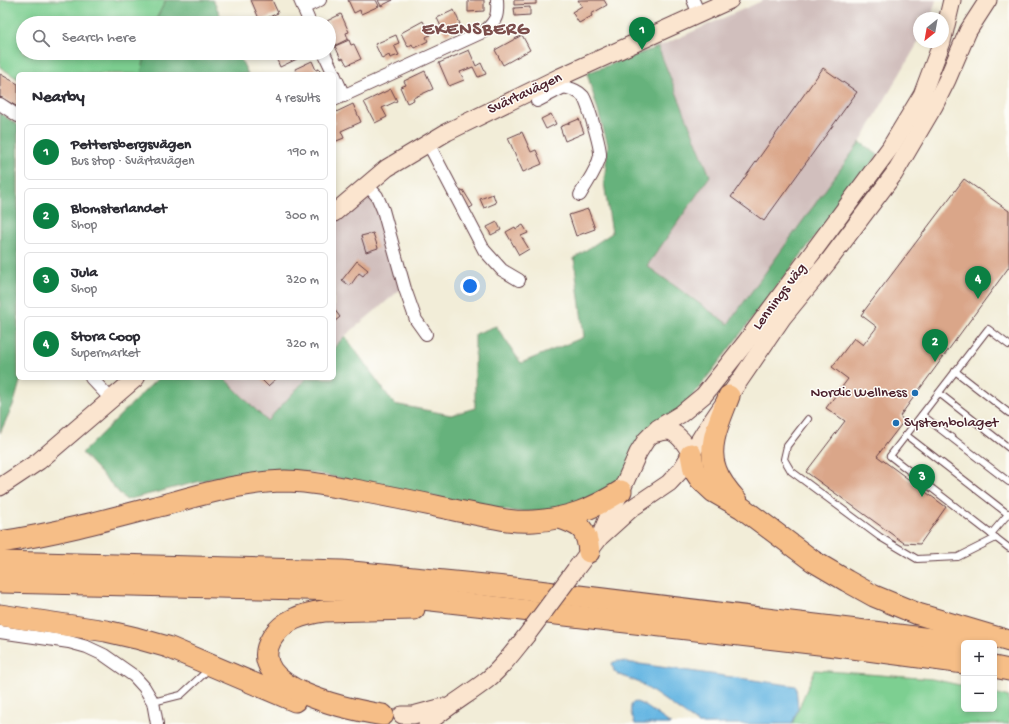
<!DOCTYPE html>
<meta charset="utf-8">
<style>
body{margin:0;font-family:"Gochi Hand",sans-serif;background:#f2f2f3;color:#2b2b33}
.controls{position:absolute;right:12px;bottom:12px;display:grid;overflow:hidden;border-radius:6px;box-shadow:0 2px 6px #0003}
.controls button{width:36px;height:36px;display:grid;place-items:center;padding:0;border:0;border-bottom:1px solid #e1e1e2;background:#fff;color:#2b2b33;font:20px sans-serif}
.compass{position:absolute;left:913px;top:12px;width:36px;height:36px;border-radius:50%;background:#fff;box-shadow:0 2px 6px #0003;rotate:211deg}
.you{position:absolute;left:470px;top:286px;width:14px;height:14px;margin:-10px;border:3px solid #fff;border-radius:50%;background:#1a73e8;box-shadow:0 0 0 6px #1a73e833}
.badge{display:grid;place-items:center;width:26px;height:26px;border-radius:50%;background:#0b8043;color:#fff;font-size:13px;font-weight:700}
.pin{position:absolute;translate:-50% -33px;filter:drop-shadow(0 1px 2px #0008)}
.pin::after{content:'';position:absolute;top:21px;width:14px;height:12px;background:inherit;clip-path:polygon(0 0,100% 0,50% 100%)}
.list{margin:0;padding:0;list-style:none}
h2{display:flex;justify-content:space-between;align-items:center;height:52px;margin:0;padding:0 16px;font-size:17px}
h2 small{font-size:13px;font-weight:400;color:#7c7c81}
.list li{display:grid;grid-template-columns:26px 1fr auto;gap:12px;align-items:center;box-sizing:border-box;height:56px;margin:0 8px 8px;padding:0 8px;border:1px solid #e1e1e2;border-radius:6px}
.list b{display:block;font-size:15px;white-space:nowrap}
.list p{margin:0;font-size:13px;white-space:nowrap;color:#7c7c81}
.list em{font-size:13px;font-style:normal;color:#7c7c81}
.icon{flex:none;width:22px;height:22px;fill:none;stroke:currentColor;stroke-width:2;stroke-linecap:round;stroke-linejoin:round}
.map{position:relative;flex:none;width:1009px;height:724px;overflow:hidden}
.search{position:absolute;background:#fff;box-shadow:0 2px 6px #0003;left:16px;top:16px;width:320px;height:44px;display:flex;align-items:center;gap:10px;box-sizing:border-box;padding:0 14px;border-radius:22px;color:#7c7c81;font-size:15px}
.panel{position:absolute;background:#fff;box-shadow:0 2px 6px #0003;left:16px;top:72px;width:320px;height:308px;border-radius:6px}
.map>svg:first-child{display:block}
.industrial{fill:#d1bfbd}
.green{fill:#7dcf91;stroke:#64775e}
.forest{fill:#66b27b;stroke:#586853}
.water{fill:#68b7e3;stroke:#596b87}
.building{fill:#daa689}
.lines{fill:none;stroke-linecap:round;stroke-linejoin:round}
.lane-casing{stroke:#633e45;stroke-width:8}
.street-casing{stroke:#633e45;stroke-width:14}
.secondary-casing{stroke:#633e45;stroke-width:19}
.highway-casing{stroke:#633e45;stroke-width:23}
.lane{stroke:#fff;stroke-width:6}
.street{stroke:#fff;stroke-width:12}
.secondary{stroke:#fbe5cf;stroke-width:17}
.highway{stroke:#f6be87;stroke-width:21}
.secondary-bridge-casing{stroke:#633e45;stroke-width:19;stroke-linecap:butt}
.secondary-bridge{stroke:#fbe5cf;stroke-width:17}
.poi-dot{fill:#1f6fb2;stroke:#fdfcf7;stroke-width:1.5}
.labels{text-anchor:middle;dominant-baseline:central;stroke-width:3;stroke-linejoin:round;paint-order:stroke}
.street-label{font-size:15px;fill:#4a1f2b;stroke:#fdfcf7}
.poi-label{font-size:15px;fill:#4a1f2b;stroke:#fdfcf7;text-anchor:end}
.district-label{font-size:19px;font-weight:bold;letter-spacing:1px;fill:#7c4e4c;stroke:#fdfcf7}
</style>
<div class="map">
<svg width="1009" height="724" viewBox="0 0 1009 724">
<rect width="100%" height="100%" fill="#fdfcf7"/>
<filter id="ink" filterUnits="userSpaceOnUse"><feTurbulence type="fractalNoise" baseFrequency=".025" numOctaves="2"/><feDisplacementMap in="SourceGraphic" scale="8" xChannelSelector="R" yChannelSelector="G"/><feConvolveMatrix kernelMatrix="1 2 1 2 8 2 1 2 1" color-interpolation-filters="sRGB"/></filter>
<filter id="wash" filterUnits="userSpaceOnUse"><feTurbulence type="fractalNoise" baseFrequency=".012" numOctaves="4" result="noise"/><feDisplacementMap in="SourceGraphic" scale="16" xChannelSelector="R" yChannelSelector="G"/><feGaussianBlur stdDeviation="0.9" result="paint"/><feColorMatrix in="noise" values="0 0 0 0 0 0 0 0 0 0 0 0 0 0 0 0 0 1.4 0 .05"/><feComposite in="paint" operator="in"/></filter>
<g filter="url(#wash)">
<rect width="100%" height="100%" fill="#f2edd8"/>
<g class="industrial">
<path d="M764 0H936L931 18H919V41L860 142 728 324 647 266 710 176 658 47Z"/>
<path d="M368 192 380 210 401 289 345 336 334 348V221Z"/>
<path d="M224 378H307L267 421Z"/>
</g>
<g class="green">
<path d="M0 0H166L154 23H23V53H146L141 74H18V79L0 67Z"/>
<path d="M815 670 932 679 964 686V709H994V693L1009 697V724H792Z"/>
</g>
<g class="forest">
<path d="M166 0H213L224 23H154Z"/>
<path d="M658 47 710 176 647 266 728 324 860 142 878 155 635 471 586 502 546 511 519 512 494 509 309 472 274 470 225 475 126 500 82 453 158 378H224L267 421 307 378H334V348L345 336 394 404 451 415 475 408V334L496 326 521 363 584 337 574 258 612 233 604 183 608 145 587 73Z"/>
<path d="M146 53H238L248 74H141Z"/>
<path d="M0 113 18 125V378H21L14 403 0 433Z"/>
</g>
<g class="water">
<path d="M618 661 796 686 798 709 792 724H699L640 683 617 674 614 671 612 663 614 662Z"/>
<path d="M636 702 644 705 671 724H635C632 717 629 710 632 703Z"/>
</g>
<g id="blocks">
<g class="building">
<path d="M251 0H272L278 13 260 21Z"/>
<path d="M348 0H376L379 6 361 14 360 10 354 13Z"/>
<path d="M378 0H393L381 6Z"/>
<path d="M468 0H484V11L468 12Z"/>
<path d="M514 0H536V4L514 5Z"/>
<path d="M578 0H604L607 5 591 14 592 16 579 23 572 12 582 6Z"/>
<path d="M530 7V15L515 16 514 8Z"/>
<path d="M454 10 460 24 450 29 451 32 445 35 437 18Z"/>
<path d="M341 14 349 32 346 33 348 39 334 46 329 33V31L331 30 329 23 327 21Z"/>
<path d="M423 21 430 35 426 37 428 41 414 48 412 44 408 47 401 33Z"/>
<path d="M396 35 399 43 394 45 399 55 390 58 389 55 382 59 375 44Z"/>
<path d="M522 35 530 50 503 65 495 50Z"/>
<path d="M349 40 351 45 354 44 361 59 347 65 343 58 341 59 335 46Z"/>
<path d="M469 50 476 66 481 63 486 74 478 77 473 67 460 72 464 80 449 86 439 63Z"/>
<path d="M274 53H301L296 55 297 59 280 67Z"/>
<path d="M312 61 316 70 319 69 321 74H297L295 69Z"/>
<path d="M823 68 857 92 764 221 731 197Z"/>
<path d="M425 71 433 89 413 98 414 100 407 103 400 87 406 85 404 81Z"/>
<path d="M0 74 18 84V107L0 97Z"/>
<path d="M391 89 397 101 382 108 387 117 375 123 364 102Z"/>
<path d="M353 104 361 122 341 131 344 138 334 142V124L336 123 334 120V113Z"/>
<path d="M551 114 556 124 546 129 541 119Z"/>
<path d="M579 119 584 133 565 141 560 127Z"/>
<path d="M522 132 531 152 536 150 542 164 523 172 508 138Z"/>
<path d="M964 179 1009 211V267L900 416 904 421 877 456 946 507 920 544 904 543 806 472 845 421 826 408 848 379 832 367 854 338 863 345 877 327 861 315Z"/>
<path d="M463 190 473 206 468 209 458 193Z"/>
<path d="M493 194 496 203 484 208 480 199Z"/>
<path d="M588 209 595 229 576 236 569 215Z"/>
<path d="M497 222 501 230 491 235 487 227Z"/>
<path d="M523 225 528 233 521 236 529 249 519 255 506 232 515 227 516 229Z"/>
<path d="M373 233 378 248 366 252 361 236Z"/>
<path d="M357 261 368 270 363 276 359 273 350 286 342 280Z"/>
<path d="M334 309 340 317 334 322Z"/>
<path d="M260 378H277L268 386Z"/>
</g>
</g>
</g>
<g filter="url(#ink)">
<use href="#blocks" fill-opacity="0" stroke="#633e45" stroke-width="1"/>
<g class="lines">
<g class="lane-casing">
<g id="lane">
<path d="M1009 345 988 329 890 456 1009 548"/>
<path d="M955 371 1009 413"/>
<path d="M939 393 1009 448"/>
<path d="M922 415 1009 482"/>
<path d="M808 419 787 446 784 459 791 471 880 537 917 559 958 557 996 538"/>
<path d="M906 435 1008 514"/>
<path d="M991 534 1009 513"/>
<path d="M153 702 181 695 209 669"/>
</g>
</g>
<g class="street-casing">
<g id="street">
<path d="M300 0 310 23"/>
<path d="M693 0 699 14"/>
<path d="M303 8 320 0"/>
<path d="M324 53 334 74"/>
<path d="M334 74 344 96"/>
<path d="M560 77 564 87C571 89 578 90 583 96 588 104 601 147 600 156 597 170 587 182 580 195"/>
<path d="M334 100 485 31C497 20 498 15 497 0"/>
<path d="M537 101 564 87"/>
<path d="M0 104 18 116"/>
<path d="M428 143 484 250 502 270 519 280"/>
<path d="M367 185 377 196 383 210 405 289 416 320 426 334"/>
<path d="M91 378 111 399"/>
<path d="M0 632 69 642 87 647 104 655 134 676 144 687 153 702 157 724"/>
</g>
</g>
<g class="secondary-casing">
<g id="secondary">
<path d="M943 38 952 0"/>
<path d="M334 213 387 168 447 132 560 77 730 0"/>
<path d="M652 434C657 433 664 431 668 431 679 433 686 445 691 454"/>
<path d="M0 487 39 461 136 378"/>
<path d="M602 532 609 515 621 491 638 453 646 440 658 428 681 414 704 395 746 342 890 148 922 95 942 42"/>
<path d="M575 570 600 537 632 508 669 483 681 470 705 431 783 317 828 262 894 174 934 106 947 80 968 31 988 0"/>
<path d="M402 715H413L443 707"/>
<path d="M427 724C446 707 468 695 487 680 502 668 514 651 526 636"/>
</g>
</g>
<g class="highway-casing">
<g id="highway">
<path d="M729 396C721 418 706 446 716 470 720 482 729 492 737 501"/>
<path d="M691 454 694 470 700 479 714 492 742 508 813 561 847 581 874 596 918 614 1009 641"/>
<path d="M560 518C581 525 587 529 589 552"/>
<path d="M0 542C54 534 106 520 159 506 201 495 241 482 285 481 306 481 327 485 348 489 387 495 426 504 464 512 487 516 511 523 534 521 567 519 593 509 621 491"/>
<path d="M0 562 342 571 505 587 964 643"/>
<path d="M0 582 342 590 503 608 845 647 964 663"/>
<path d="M0 615 106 631 136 638 168 647 295 701"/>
<path d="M994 667 1009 670"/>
<path d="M383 715C353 710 241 689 272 638 283 620 303 614 324 611L414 609"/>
</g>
</g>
<use href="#lane" class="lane"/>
<use href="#street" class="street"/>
<use href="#secondary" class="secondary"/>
<use href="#highway" class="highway"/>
<g class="secondary-bridge-casing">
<path id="secondary-bridge" d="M526 636 575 570"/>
</g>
<use href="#secondary-bridge" class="secondary-bridge"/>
</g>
</g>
<g class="poi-dot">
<circle cx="915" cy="393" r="4"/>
<circle cx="896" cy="423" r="4"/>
</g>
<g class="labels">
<g class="street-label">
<text transform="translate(525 94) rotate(-25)">Svärtavägen</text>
<text transform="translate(780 297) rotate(-53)">Lennings väg</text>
</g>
<g class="poi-label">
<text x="907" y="393">Nordic Wellness</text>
<text x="904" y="423" text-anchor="start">Systembolaget</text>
</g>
<g class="district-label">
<text x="476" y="30">EKENSBERG</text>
</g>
</g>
</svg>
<div class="controls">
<button>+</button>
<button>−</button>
</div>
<svg class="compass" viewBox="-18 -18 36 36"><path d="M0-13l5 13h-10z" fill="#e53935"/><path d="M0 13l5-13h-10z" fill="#7c7c81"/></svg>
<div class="you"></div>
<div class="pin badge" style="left:642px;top:50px">1</div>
<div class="pin badge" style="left:935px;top:362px">2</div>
<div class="pin badge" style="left:922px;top:497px">3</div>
<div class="pin badge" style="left:978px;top:299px">4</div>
<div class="search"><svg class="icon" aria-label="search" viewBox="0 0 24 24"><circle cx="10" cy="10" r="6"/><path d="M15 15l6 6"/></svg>Search here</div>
<section class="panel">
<h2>Nearby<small>4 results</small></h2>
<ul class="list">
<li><span class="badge">1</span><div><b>Pettersbergsvägen</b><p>Bus stop · Svärtavägen</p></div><em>190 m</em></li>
<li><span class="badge">2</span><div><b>Blomsterlandet</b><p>Shop</p></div><em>300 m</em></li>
<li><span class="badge">3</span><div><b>Jula</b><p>Shop</p></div><em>320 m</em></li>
<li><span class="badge">4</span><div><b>Stora Coop</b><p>Supermarket</p></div><em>320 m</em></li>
</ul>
</section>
</div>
